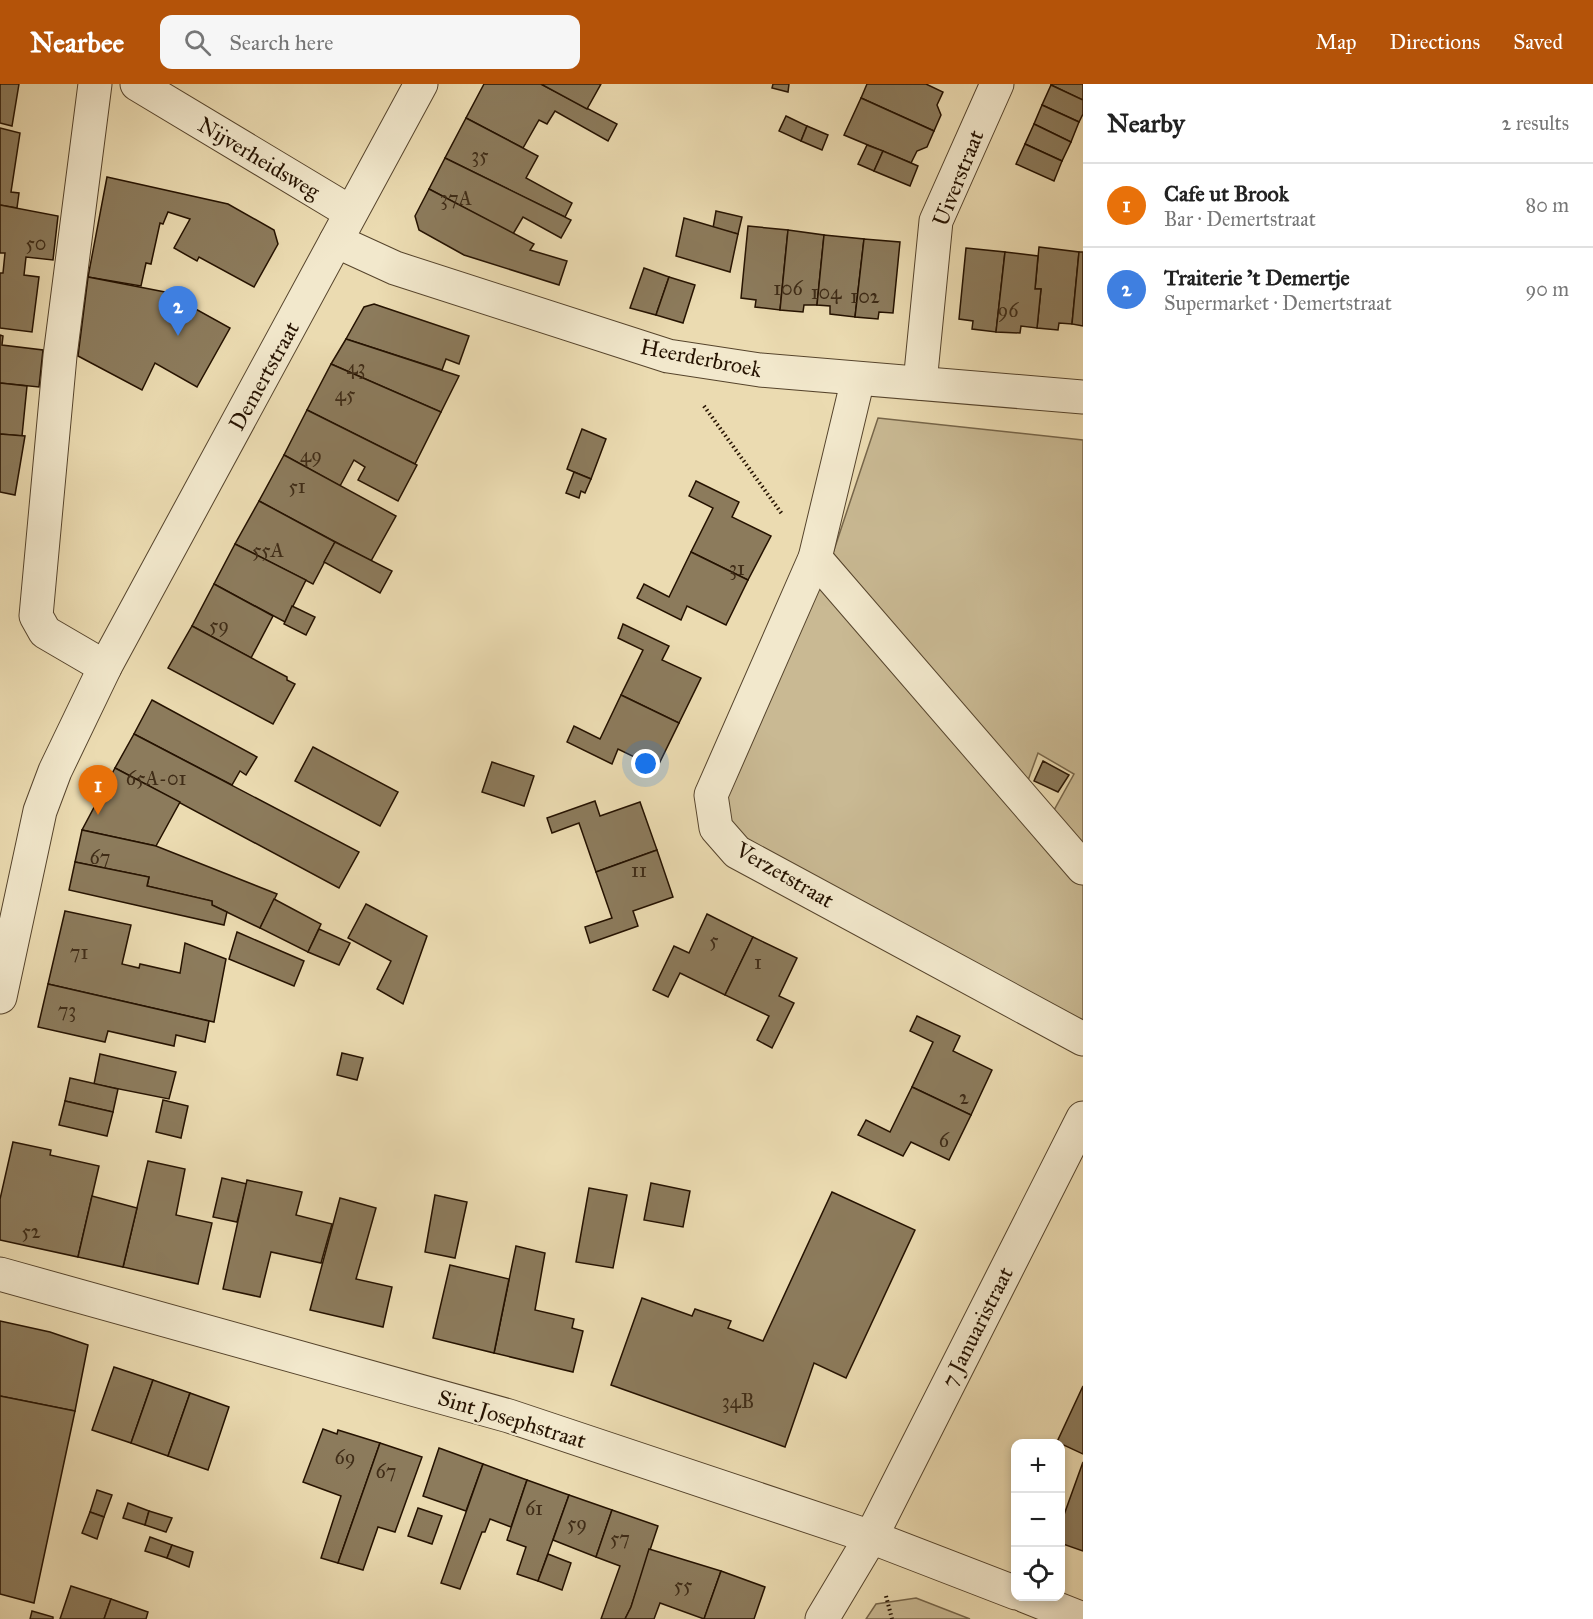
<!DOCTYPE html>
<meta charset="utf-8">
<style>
body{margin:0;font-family:"IM FELL Great Primer",serif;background:#f6f6f6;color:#222}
.controls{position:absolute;right:18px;bottom:18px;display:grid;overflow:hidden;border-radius:12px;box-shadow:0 3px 9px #0003}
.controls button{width:54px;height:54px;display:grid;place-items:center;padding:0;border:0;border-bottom:2px solid #e0e0e0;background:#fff;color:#222;font:30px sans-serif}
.you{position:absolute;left:646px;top:680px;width:21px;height:21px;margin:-15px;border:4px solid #fff;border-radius:50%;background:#1a73e8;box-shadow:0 0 0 9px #1a73e833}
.badge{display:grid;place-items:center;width:39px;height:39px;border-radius:50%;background:#b45309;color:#fff;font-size:20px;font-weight:700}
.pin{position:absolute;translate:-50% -50px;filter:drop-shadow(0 2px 3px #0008)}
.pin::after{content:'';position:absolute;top:32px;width:21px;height:18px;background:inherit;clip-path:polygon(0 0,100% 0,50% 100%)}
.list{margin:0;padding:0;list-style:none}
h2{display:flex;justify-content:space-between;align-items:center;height:78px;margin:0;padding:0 24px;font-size:26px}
h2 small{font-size:20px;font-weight:400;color:#767676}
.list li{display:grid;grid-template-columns:39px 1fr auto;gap:18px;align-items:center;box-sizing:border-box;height:84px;padding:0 24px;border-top:2px solid #e0e0e0}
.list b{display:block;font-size:22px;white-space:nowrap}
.list p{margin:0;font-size:20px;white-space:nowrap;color:#767676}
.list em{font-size:20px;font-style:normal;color:#767676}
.icon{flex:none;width:33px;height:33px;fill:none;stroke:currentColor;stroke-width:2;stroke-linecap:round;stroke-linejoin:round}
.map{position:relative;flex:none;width:1083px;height:1535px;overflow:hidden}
header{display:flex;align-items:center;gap:36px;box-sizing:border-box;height:84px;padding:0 30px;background:#b45309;color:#fff}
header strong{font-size:28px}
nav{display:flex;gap:33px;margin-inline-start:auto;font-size:21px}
.search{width:420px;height:54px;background:#f6f6f6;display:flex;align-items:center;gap:15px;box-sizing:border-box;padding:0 21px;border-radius:12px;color:#767676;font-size:22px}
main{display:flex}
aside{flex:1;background:#fff}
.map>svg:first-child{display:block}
.green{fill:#c9b993;stroke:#77664a;stroke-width:1.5}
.building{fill:#8c7b5c;stroke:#251200;stroke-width:1.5}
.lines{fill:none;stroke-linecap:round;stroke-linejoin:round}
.street-casing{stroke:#56442c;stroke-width:35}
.path{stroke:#251200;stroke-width:4;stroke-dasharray:1.5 3;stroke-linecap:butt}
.street{stroke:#f2e8cc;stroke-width:33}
.labels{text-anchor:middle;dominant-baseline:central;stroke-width:4.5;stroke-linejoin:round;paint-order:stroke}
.number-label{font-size:20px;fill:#3f2c17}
.street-label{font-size:22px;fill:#251200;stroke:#f2e8cc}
</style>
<header>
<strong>Nearbee</strong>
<div class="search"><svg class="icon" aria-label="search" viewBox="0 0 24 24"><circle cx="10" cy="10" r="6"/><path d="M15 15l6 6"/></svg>Search here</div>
<nav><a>Map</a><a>Directions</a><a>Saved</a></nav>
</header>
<main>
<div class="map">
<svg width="1083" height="1535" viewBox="0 0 1083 1535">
<rect width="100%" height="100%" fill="#ebdbb1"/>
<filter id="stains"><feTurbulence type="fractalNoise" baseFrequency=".00333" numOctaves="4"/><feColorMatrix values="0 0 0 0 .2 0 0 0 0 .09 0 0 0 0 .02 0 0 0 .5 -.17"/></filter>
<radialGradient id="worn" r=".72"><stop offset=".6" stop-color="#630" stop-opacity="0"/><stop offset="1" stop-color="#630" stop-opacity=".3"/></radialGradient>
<g class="green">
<path d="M878 334 1083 356V762L1053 728 1074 690 1038 669 1026 702 833 469Z"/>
<path d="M820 500 1083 800V939L746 759 731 740 726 714Z"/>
<path d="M916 1514 970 1535H866L876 1520Z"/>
</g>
<g class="building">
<path d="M0 0H19L12 42 0 39Z"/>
<path d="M484 0H541L617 40 608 57 555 27 547 40 539 36 523 64 466 34Z"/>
<path d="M541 0H601L587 25Z"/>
<path d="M773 0H789L788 8 772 4Z"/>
<path d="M867 0H926L943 8 937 21 941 31 934 47 861 14Z"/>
<path d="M1051 0H1083V16L1051 1Z"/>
<path d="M1051 1 1083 16V30L1079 38 1042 21Z"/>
<path d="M861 14 934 47 927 63 917 67 911 79 844 51Z"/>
<path d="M1042 21 1079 38 1071 58 1034 40Z"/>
<path d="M786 32 807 42 801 57 779 47Z"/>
<path d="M466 34 538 72 526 94 572 119 565 133 445 74Z"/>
<path d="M1034 40 1071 58 1062 77 1025 60Z"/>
<path d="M807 42 828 51 822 66 801 57Z"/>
<path d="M0 44 20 49 11 108 19 109 17 124 0 121Z"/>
<path d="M1025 60 1062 77 1054 97 1016 80Z"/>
<path d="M867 61 883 67 874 87 858 80Z"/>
<path d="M883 67 918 82 910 102 874 87Z"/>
<path d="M445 74 571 136 561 154 523 133 513 150 429 105Z"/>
<path d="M107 93 228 120 274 146 278 160 254 203 199 173 197 177 174 164 190 135 168 128 163 140 160 139 151 180 146 179 141 202 88 193Z"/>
<path d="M429 105 534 160 530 166 567 177 559 201 464 171 419 146 415 132Z"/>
<path d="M0 121 58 132 53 176 26 173 24 191 39 193 32 248 0 244V189H3L5 169H0Z"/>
<path d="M716 127 742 133 738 150 713 144Z"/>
<path d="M684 134 738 150 730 188 676 172Z"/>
<path d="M748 142 788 146 780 226 755 223 756 216 741 214Z"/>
<path d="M788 146 824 151 817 221H804L803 228 780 226Z"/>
<path d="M824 151 864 155 855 233 830 230V222L817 221Z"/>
<path d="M864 155 900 158 893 229 879 228 878 235 855 233Z"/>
<path d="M1039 163 1079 168 1072 240 1059 239 1058 246 1037 244 1041 205H1035Z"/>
<path d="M966 164 1005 168 996 248 972 245 973 237 959 235Z"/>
<path d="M1005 168 1038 172 1035 205H1041L1037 244 1021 242 1020 249 996 248Z"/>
<path d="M1079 168H1083V242L1072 240Z"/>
<path d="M644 184 669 193 656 231 630 224Z"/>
<path d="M88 193 165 208 230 244 197 303 155 279 142 306 78 272Z"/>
<path d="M669 193 695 201 683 239 656 231Z"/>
<path d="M374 220 469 252 459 280 446 275 442 286 346 255 364 223Z"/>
<path d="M0 251 3 252 2 261 43 266 39 303 0 299Z"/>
<path d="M346 255 459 292 441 328 331 280Z"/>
<path d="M331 280 441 328 415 380 307 326Z"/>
<path d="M0 299 27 302 22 352 0 350Z"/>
<path d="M307 326 417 381 398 417 358 396 365 383 354 376 340 402 284 371Z"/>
<path d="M582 345 606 355 591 395 567 385Z"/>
<path d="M0 350 25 352 15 411 0 408Z"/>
<path d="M284 371 396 432 371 477 259 417Z"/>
<path d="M574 388 591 395 585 409 581 407 579 414 566 409Z"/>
<path d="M696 397 739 418 732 433 771 452 748 496 691 468 713 424 689 412Z"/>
<path d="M259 417 335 458 313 500 235 460Z"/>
<path d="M335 458 392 487 380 509 324 478Z"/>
<path d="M235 460 306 496 285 538 214 500Z"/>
<path d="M691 468 748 496 726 541 687 522 681 536 637 514 644 500 669 513Z"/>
<path d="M214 500 273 532 251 574 192 542Z"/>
<path d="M292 522 315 533 306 551 284 540Z"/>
<path d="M623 540 669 562 662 576 701 594 679 639 621 611 643 566 618 554Z"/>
<path d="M192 542 287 593V596L295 600 273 640 168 584Z"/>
<path d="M621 611 679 639 657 684 618 665 612 680 567 658 574 642 600 655Z"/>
<path d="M152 616 257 673 246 691 240 687 232 701 134 650Z"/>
<path d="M134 650 359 768 339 804 115 684Z"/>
<path d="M313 663 398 708 380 742 295 697Z"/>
<path d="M1043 677 1069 691 1058 708 1034 697Z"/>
<path d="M492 678 534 692 524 722 482 708Z"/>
<path d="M115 684 180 718 156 762 82 746Z"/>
<path d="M595 717 600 732 640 718 657 766 596 788 579 739 552 749 547 734Z"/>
<path d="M82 746 156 762 277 810 260 844 212 821V817L147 802 149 793 75 778Z"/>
<path d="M657 766 673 813 633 827 638 842 590 859 585 843 612 834 596 788Z"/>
<path d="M75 778 149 793 147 802 212 817V821L227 828 224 841 69 806Z"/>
<path d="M274 815 321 840 308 868 260 844Z"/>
<path d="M366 820 427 852 403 920 377 905 391 877 348 854Z"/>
<path d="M65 827 131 841 122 880 139 884 140 880 180 889 185 859 226 875 214 938 48 900Z"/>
<path d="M707 830 753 853 725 911 680 889 668 913 653 906 674 862 689 869Z"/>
<path d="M319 845 350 859 339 881 308 868Z"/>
<path d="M237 848 304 877 294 902 229 875Z"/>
<path d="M753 853 797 874 779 912 794 919 772 964 757 956 769 932 725 911Z"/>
<path d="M48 900 209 937 205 958 176 951 174 962 108 947 105 958 38 943Z"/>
<path d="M917 932 960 952 953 967 992 986 971 1031 912 1003 933 958 910 947Z"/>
<path d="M342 969 363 974 357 996 337 991Z"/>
<path d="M100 970 176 988 169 1015 94 1000Z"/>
<path d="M70 994 118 1005 113 1028 65 1017Z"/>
<path d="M912 1003 971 1031 949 1076 911 1058 903 1072 858 1051 866 1036 890 1048Z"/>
<path d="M163 1016 188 1022 181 1054 156 1048Z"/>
<path d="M65 1017 113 1028 107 1052 59 1041Z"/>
<path d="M13 1058 51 1066 50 1071 99 1082 78 1173 0 1156V1115Z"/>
<path d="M148 1077 185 1085 176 1131 212 1139 198 1200 123 1183Z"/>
<path d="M222 1094 247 1100 237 1138 213 1133Z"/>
<path d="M247 1096 302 1108 296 1131 332 1140 321 1179 271 1168 260 1213 223 1205Z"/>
<path d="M651 1099 690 1107 683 1143 644 1136Z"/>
<path d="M589 1104 627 1111 613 1184 576 1178Z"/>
<path d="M832 1108 915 1146 846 1294 814 1279 785 1363 611 1301 642 1214 692 1232 695 1225 731 1237 728 1244 763 1257Z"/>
<path d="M435 1111 467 1118 455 1174 425 1168Z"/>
<path d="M92 1112 137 1124 123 1183 78 1173Z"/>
<path d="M340 1114 376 1124 356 1195 392 1203 383 1243 310 1226Z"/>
<path d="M516 1162 545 1169 535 1226 574 1235 572 1244 583 1247 573 1288 494 1269Z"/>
<path d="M450 1181 509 1195 494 1269 433 1254Z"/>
<path d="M0 1237 50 1248 88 1261 75 1327 0 1312Z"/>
<path d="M114 1283 153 1296 131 1359 92 1346Z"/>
<path d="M153 1296 190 1309 168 1372 131 1359Z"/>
<path d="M1083 1302V1370L1057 1358Z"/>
<path d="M190 1309 229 1323 208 1386 168 1372Z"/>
<path d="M0 1312 75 1327 34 1519 0 1510Z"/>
<path d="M323 1345 337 1350 338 1346 380 1359 338 1479 321 1474 341 1412 303 1398Z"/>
<path d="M380 1359 422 1373 395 1448 378 1443 363 1486 338 1479Z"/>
<path d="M439 1364 483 1380 466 1427 423 1412Z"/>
<path d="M1083 1378V1467L1060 1459V1442Z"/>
<path d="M483 1380 527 1396 511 1443 490 1435 485 1448H482L460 1505 441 1499Z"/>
<path d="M527 1396 569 1411 538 1497 517 1490 526 1463 507 1456Z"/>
<path d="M97 1406 112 1411 104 1433 90 1428Z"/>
<path d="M569 1411 612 1426 596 1473 553 1456Z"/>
<path d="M128 1419 149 1427 145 1441 123 1434Z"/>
<path d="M418 1424 442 1432 432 1460 408 1452Z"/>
<path d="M612 1426 658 1442 631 1523 625 1535H601L620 1482 596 1473Z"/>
<path d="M149 1427 172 1434 166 1448 145 1441Z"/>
<path d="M90 1428 104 1433 97 1455 82 1449Z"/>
<path d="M150 1453 172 1461 167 1474 145 1467Z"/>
<path d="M172 1461 193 1468 189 1483 167 1474Z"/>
<path d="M649 1465 721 1487 704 1535 660 1519 654 1535H625L631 1523Z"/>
<path d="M548 1470 571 1479 562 1506 538 1497Z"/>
<path d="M721 1487 765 1503 754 1535H704Z"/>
<path d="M71 1502 111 1515 104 1535H60Z"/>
<path d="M111 1515 148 1528 146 1535H104Z"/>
<path d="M32 1527 53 1533V1535H30Z"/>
</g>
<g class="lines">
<g class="street-casing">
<g id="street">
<path d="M95 0 60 272 36 532 45 548 105 583"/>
<path d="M137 0 350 128"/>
<path d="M336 157 395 184 668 272 760 286 1083 313"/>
<path d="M858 295 815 474 711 711 716 744 737 768 1083 955"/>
<path d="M920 299 936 137 997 0"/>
<path d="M815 474 1083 784"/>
<path d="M0 913 40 727 55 687 105 583 421 0"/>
<path d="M0 1190 509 1332 871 1453 1016 1509"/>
<path d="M1025 1512 1083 1535"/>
<path d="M822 1535 871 1453 1083 1034"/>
</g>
</g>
<g class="path">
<path d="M704 322 782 430"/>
<path d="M886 1512 892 1535"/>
</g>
<use href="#street" class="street"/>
</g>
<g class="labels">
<g class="number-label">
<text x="480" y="71">35</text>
<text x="456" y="114">37A</text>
<text x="36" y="159">50</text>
<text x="788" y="204">106</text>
<text x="826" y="208">104</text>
<text x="865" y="212">102</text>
<text x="1008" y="226">96</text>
<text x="356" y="283">43</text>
<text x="345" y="310">45</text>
<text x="311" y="371">49</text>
<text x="297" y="402">51</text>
<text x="268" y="466">55A</text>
<text x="737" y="484">31</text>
<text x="219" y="541">59</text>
<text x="156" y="694">65A-01</text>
<text x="100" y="773">67</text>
<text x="639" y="786">11</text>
<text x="714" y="856">5</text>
<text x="79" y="868">71</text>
<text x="758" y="878">1</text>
<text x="67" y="926">73</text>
<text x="964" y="1013">2</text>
<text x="944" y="1056">6</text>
<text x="31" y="1147">52</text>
<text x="738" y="1317">34B</text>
<text x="345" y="1373">69</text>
<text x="386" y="1387">67</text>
<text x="534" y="1424">61</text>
<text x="577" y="1439">59</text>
<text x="620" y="1454">57</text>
<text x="683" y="1501">55</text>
</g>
<g class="street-label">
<text transform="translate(259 74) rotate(31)">Nijverheidsweg</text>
<text transform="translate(958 94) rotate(-68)">Uiverstraat</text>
<text transform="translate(701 274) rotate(11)">Heerderbroek</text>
<text transform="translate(264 292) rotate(-61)">Demertstraat</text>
<text transform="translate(785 791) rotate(30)">Verzetstraat</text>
<text transform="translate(977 1243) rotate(-63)">7 Januaristraat</text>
<text transform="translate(512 1335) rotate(17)">Sint Josephstraat</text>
</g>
</g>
<rect width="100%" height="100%" filter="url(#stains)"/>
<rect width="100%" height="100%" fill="url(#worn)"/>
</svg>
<div class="controls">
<button>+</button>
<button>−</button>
<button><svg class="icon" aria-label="locate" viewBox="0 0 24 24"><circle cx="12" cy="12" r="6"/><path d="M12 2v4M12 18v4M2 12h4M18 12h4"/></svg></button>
</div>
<div class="you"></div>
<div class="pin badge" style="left:98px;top:731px;background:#e8710a">1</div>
<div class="pin badge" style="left:178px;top:252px;background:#3f7fe0">2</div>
</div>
<aside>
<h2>Nearby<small>2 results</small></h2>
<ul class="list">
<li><span class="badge" style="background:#e8710a">1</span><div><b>Cafe ut Brook</b><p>Bar · Demertstraat</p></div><em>80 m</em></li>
<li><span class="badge" style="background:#3f7fe0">2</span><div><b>Traiterie 't Demertje</b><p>Supermarket · Demertstraat</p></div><em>90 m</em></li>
</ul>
</aside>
</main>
